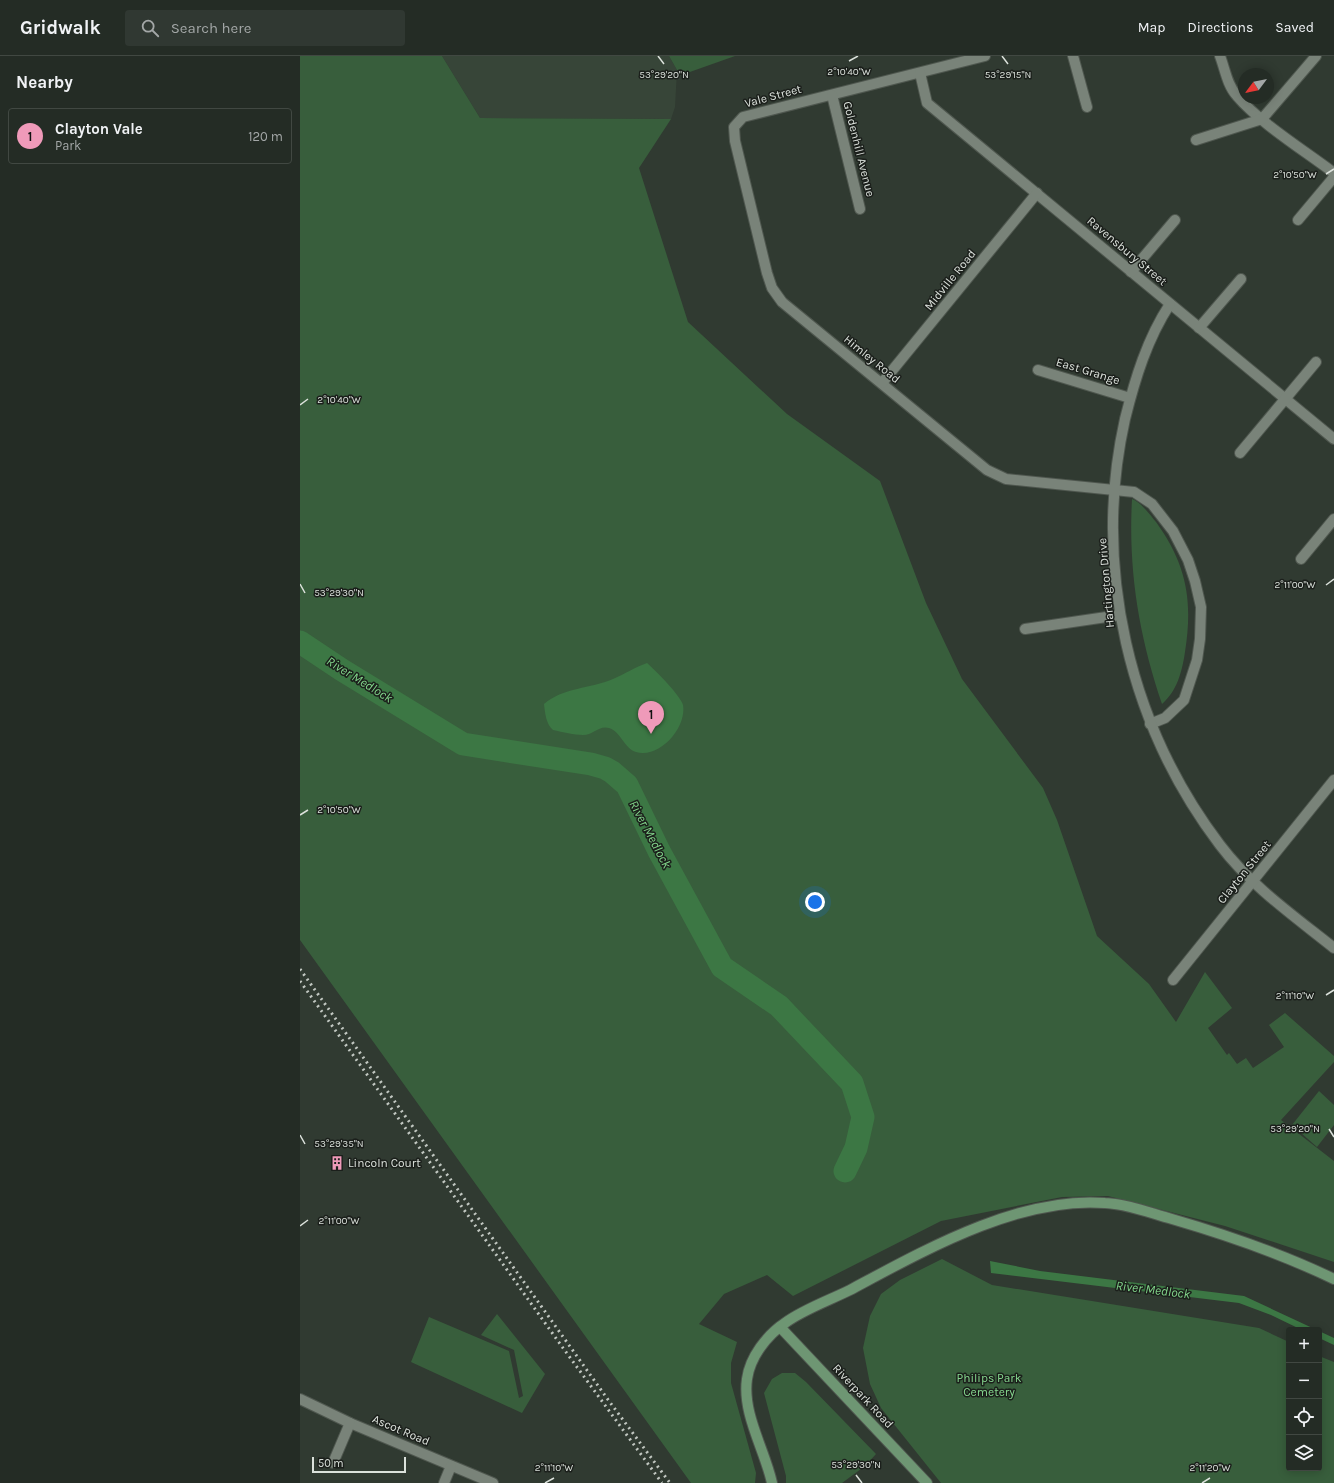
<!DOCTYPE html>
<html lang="en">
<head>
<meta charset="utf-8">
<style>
	body { margin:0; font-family:Karla,sans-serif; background:#303832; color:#f1f3f6 }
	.controls { position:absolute; right:12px; bottom:12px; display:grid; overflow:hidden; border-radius:4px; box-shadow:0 2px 10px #0003 }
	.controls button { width:36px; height:36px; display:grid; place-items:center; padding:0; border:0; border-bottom:1px solid #414842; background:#242c25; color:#f1f3f6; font:20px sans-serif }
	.compass { position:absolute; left:938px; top:12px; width:36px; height:36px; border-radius:50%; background:#242c25; box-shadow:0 2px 10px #0003; rotate:238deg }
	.scale { position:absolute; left:12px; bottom:10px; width:94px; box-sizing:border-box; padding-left:4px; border:2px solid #dbe1db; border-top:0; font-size:11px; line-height:14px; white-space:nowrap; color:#dbe1db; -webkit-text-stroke:3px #1b1f1b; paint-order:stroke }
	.you { position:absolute; left:515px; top:846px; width:14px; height:14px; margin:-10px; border:3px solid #fff; border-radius:50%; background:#1a73e8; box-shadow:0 0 0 6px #1a73e833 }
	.badge { display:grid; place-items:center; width:26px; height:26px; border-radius:50%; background:#ef9ab9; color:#111; font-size:13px; font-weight:700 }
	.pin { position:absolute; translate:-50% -33px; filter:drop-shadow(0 1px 2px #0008) }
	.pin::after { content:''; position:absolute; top:21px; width:14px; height:12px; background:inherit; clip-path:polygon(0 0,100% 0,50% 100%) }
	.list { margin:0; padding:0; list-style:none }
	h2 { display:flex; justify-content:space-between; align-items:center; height:52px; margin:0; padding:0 16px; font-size:17px }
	h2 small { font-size:13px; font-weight:400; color:#a3a7a7 }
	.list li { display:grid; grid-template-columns:26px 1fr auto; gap:12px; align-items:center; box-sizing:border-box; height:56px; margin:0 8px 8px; padding:0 8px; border:1px solid #414842; border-radius:4px }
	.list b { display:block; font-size:15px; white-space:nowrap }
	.list p { margin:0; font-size:13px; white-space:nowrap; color:#a3a7a7 }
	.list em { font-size:13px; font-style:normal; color:#a3a7a7 }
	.icon { flex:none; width:22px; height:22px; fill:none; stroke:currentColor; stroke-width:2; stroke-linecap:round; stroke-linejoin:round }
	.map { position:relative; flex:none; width:1034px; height:1427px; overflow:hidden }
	header { display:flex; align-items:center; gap:24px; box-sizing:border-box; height:56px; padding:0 20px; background:#242c25; border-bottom:1px solid #414842 }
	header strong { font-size:19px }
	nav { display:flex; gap:22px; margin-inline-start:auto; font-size:14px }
	.search { width:280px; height:36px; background:#303832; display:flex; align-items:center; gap:10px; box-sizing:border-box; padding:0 14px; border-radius:4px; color:#a3a7a7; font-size:15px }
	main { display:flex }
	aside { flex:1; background:#242c25 }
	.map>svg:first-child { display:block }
	.built { fill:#374538 }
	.green { fill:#385e3c }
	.water { fill:#3c7744 }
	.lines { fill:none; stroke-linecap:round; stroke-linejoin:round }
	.river { stroke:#3c7744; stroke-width:23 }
	.street-casing { stroke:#4f574f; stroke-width:12 }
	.secondary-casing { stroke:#4f574f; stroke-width:12 }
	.street { stroke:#798379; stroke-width:10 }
	.secondary { stroke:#6e9673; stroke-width:10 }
	.rail { stroke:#c1c7c1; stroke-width:3; stroke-dasharray:2 4; stroke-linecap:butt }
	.ticks { fill:none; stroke:#dbe1db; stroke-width:1.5 }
	.labels { text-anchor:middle; stroke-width:3; stroke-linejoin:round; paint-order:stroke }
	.street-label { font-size:12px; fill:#dbe1db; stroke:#1b1f1b }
	.poi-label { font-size:12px; fill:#dbe1db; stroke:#1b1f1b; text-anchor:start }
	.park-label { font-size:12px; fill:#86d88f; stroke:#1b1f1b }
	.water-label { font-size:13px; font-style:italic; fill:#82d58b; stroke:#1b1f1b }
	.ticks-label { font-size:10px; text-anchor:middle; fill:#dbe1db; stroke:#1b1f1b; stroke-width:3; stroke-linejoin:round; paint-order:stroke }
</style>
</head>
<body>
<header>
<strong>Gridwalk</strong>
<div class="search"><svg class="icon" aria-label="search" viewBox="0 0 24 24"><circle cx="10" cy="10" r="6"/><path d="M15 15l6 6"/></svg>Search here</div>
<nav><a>Map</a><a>Directions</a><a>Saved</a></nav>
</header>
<main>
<aside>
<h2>Nearby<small></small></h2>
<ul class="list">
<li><span class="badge">1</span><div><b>Clayton Vale</b><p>Park</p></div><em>120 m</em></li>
</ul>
</aside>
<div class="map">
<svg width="1034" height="1427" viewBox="0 0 1034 1427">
	<rect width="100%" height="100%" fill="#303a31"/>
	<polygon class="built" points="142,0 369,0 377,14 375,51 371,63 180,62"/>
	<g class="green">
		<polygon points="0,0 142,0 180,62 371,63 339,112 388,266 487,358 580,425 626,547 662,623 743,732 757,764 797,880 849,928 876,966 905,916 932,952 908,972 927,999 929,997 937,1008 946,1002 953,1012 984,991 969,969 985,957 1034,1000 1034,1006 981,1064 1034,1105 1034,1206 925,1170 808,1140 762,1141 641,1165 493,1240 467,1219 424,1238 399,1268 437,1286 431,1307 431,1327 456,1417 455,1427 391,1427 0,884"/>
		<polygon points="369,0 435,0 387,17 377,14"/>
		<path d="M832,443C841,446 850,459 856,466C887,509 893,545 885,596C882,616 877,635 862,648C839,580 828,515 832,443Z"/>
		<polygon points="1019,1035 1034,1049 1034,1069 1017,1091 992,1069"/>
		<polygon points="642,1203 692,1229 959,1272 989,1286 989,1412 1019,1412 1019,1300 1034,1306 1034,1427 641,1427 581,1352 570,1328 563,1292 570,1260 581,1238 600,1224"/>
		<polygon points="197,1258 245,1318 222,1357 111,1306 129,1261 209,1295 219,1342 223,1340 214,1294 181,1279"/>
		<polygon points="482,1317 495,1317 506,1326 576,1398 565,1410 542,1427 486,1427 486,1420 464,1337 472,1323"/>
	</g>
	<g class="water">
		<path d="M347,607C355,614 381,640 383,649C387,671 360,703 336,696C325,693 320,675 309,672C299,669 293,679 283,679C274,679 263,676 253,674C246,668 245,657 244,648C264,631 290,633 313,623C325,618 335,611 347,607Z"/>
		<polygon points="690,1205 740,1215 944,1240 1034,1282 1034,1289 1019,1282 1019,1274 1002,1274 971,1259 939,1247 691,1217"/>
	</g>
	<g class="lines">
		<polyline class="river" points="0,586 42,614 163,688 291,708 305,712 312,716 327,729 359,795 422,911 479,950 552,1027 563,1061 556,1092 545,1115"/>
		<defs>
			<g id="street">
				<polyline points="685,0 443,61 434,71 435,85 467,217 472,232 482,246 687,414 706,423 834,436 852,448 873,475 888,504 895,525 901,551 900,583 897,604 884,644 865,662 850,668"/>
				<polyline points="773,0 787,51"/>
				<path d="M920,0C925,13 927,29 937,40C960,67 1005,95 1034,117"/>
				<polyline points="620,17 627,47 1034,383"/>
				<polyline points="532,39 560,153"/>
				<polyline points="896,84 962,63 1016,0"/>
				<polyline points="998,164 1034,121"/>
				<polyline points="831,216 875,164"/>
				<path d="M870,248C847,283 835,323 825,363C792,511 829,669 920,789C951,830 994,860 1034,892"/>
				<polyline points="899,272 941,223"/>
				<polyline points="738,314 830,342"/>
				<polyline points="582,327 737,137"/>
				<polyline points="940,397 1016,306"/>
				<polyline points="1001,503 1034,463"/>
				<polyline points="725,573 820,559"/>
				<polyline points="873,924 1034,724"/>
				<polyline points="0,1343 50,1367 193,1427"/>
				<polyline points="33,1407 50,1367"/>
				<polyline points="144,1427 151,1410"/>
			</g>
			<g id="secondary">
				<polyline points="480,1271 627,1427"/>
				<path d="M472,1427C465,1394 442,1358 447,1323C450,1301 467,1279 485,1267C502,1254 530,1244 550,1234C623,1195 719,1140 805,1147C828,1148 850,1157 872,1163C927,1179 982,1198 1034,1223"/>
			</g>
		</defs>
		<use href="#street" class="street-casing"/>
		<use href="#secondary" class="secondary-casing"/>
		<use href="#street" class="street"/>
		<use href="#secondary" class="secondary"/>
		<g class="rail">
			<polyline points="0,913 309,1345 370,1427"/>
			<polyline points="0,925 263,1292 362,1427"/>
		</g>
	</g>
	<path class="ticks" d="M358,0L364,8M702,0L708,8M549,5L558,0M1026,118L1034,113M0,349L8,343M0,528L5,537M1026,529L1034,523M0,759L8,754M1026,939L1034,934M1029,1073L1034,1081M0,1079L5,1088M0,1170L8,1164M556,1419L562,1427M245,1427L254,1422M902,1427L910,1422"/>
	<defs>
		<symbol id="building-bare" viewBox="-9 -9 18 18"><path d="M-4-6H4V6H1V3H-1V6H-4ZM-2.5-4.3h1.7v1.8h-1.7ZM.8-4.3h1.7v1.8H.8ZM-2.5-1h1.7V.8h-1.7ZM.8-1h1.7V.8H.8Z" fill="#ef9ab9" stroke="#1b1f1b" stroke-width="2.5" paint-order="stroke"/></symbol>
	</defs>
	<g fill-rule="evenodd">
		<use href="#building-bare" x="27" y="1097" width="20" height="20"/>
	</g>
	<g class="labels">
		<g class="street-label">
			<text transform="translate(473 40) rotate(-15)" y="4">Vale Street</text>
			<text transform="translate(559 93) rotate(76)" y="4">Goldenhill Avenue</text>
			<text transform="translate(827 195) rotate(40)" y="4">Ravensbury Street</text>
			<text transform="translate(650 224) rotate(-51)" y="4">Midville Road</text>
			<text transform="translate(572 303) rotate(39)" y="4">Himley Road</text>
			<text transform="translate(788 315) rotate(17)" y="4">East Grange</text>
			<text transform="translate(806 527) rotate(-95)" y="4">Hartington Drive</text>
			<text transform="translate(944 816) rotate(-51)" y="4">Clayton Street</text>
			<text transform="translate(563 1340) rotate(47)" y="4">Riverpark Road</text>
			<text transform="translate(101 1374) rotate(23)" y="4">Ascot Road</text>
		</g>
		<g class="poi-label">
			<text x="48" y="1111">Lincoln Court</text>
		</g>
		<g class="park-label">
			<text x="689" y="1326">Philips Park<tspan x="689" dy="14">Cemetery</tspan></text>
		</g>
		<g class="water-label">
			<text transform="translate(60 623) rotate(32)" y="5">River Medlock</text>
			<text transform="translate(351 778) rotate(62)" y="5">River Medlock</text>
			<text transform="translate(853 1233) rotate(7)" y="5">River Medlock</text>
		</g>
	</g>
	<g class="ticks-label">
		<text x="549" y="19">2°10'40"W</text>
		<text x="364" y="22">53°29'20"N</text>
		<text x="708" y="22">53°29'15"N</text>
		<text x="995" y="122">2°10'50"W</text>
		<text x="39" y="347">2°10'40"W</text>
		<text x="995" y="532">2°11'00"W</text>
		<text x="39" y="540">53°29'30"N</text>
		<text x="39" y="757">2°10'50"W</text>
		<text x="995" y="943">2°11'10"W</text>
		<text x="995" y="1076">53°29'20"N</text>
		<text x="39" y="1091">53°29'35"N</text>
		<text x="39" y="1168">2°11'00"W</text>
		<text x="556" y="1412">53°29'30"N</text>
		<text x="254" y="1415">2°11'10"W</text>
		<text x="910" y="1415">2°11'20"W</text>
	</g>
</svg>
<div class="controls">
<button>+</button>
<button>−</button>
<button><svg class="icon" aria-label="locate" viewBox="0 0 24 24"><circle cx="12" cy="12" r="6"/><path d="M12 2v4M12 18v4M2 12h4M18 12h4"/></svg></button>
<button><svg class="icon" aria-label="layers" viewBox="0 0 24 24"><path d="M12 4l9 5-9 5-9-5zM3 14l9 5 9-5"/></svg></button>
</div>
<svg class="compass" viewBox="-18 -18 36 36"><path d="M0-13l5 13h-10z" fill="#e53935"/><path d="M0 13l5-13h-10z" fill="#a3a7a7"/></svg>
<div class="scale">50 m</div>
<div class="you"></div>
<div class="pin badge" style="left:351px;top:678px">1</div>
</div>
</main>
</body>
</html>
